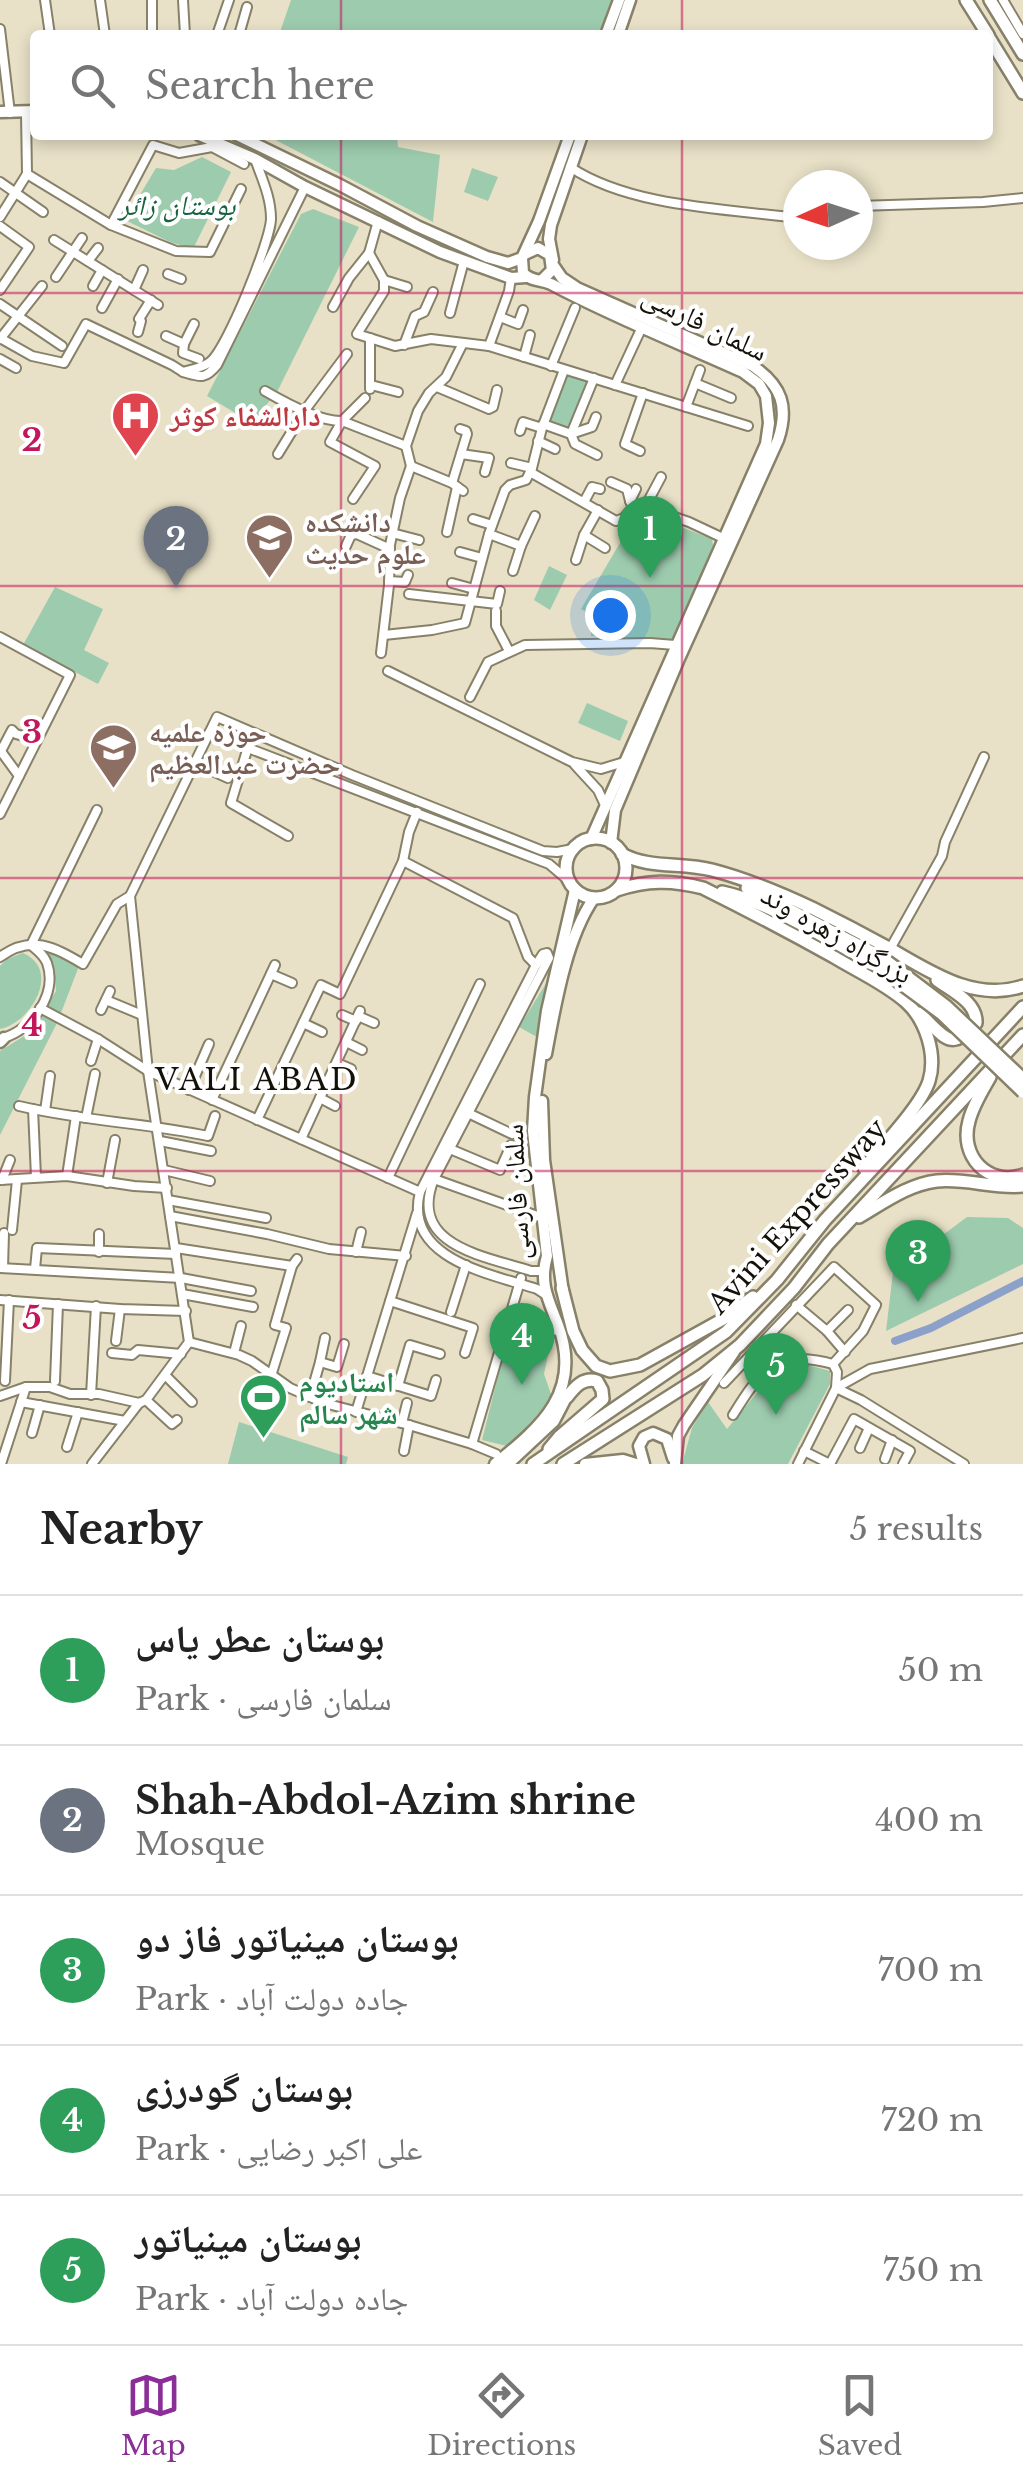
<!DOCTYPE html>
<html lang="en">
<head>
<meta charset="utf-8">
<style>
	body { margin:0; font-family:"Libre Baskerville","Noto Naskh Arabic",serif; background:#f6f6f6; color:#222 }
	.compass { position:absolute; left:783px; top:170px; width:90px; height:90px; border-radius:50%; background:#fff; box-shadow:0 5px 15px #0003; rotate:267deg }
	.you { position:absolute; left:610px; top:615px; width:35px; height:35px; margin:-25px; border:8px solid #fff; border-radius:50%; background:#1a73e8; box-shadow:0 0 0 15px #1a73e833 }
	.badge { display:grid; place-items:center; width:65px; height:65px; border-radius:50%; background:#8b2e98; color:#fff; font-size:32px; font-weight:700 }
	.pin { position:absolute; translate:-50% -82px; filter:drop-shadow(0 2px 5px #0008) }
	.pin::after { content:''; position:absolute; top:52px; width:35px; height:30px; background:inherit; clip-path:polygon(0 0,100% 0,50% 100%) }
	.list { margin:0; padding:0; list-style:none }
	h2 { display:flex; justify-content:space-between; align-items:center; height:130px; margin:0; padding:0 40px; font-size:42px }
	h2 small { font-size:32px; font-weight:400; color:#767676 }
	.list li { display:grid; grid-template-columns:65px 1fr auto; gap:30px; align-items:center; box-sizing:border-box; height:150px; padding:0 40px; border-top:2px solid #e0e0e0 }
	.list b { display:block; font-size:38px; white-space:nowrap }
	.list p { margin:0; font-size:32px; white-space:nowrap; color:#767676 }
	.list em { font-size:32px; font-style:normal; color:#767676 }
	.icon { flex:none; width:55px; height:55px; fill:none; stroke:currentColor; stroke-width:2; stroke-linecap:round; stroke-linejoin:round }
	.map { position:relative; flex:none; width:1023px; height:1464px; overflow:hidden }
	.search { position:absolute; background:#fff; box-shadow:0 5px 15px #0003; left:30px; right:30px; top:30px; height:110px; display:flex; align-items:center; gap:25px; box-sizing:border-box; padding:0 35px; border-radius:10px; color:#767676; font-size:38px }
	.sheet { height:880px; background:#fff }
	nav { display:flex; justify-content:space-around; align-items:center; box-sizing:border-box; height:140px; border-top:2px solid #e0e0e0; background:#fff; font-size:28px; color:#767676 }
	nav a { display:grid; justify-items:center; gap:5px }
	nav .on { color:#8b2e98 }
	.map>svg:first-child { display:block }
	.green { fill:#9dcbae }
	.lines { fill:none; stroke-linecap:round; stroke-linejoin:round }
	.canal { stroke:#8ba1ca; stroke-width:8 }
	.minor-casing { stroke:#878169; stroke-width:12 }
	.major-casing { stroke:#878169; stroke-width:15 }
	.highway-casing { stroke:#878169; stroke-width:16 }
	.minor { stroke:#fff; stroke-width:8 }
	.major { stroke:#fff; stroke-width:10 }
	.highway { stroke:#fff; stroke-width:11 }
	.highway-bridge-casing { stroke:#878169; stroke-width:16; stroke-linecap:butt }
	.highway-bridge { stroke:#fff; stroke-width:11 }
	.grid { fill:none; stroke:#c2185b; stroke-width:2.5; stroke-opacity:0.55 }
	.labels { text-anchor:middle; stroke-width:8; stroke-linejoin:round; paint-order:stroke }
	.park-label { font-size:28px; font-style:italic; fill:#17633d; stroke:#fff }
	.street-label { font-size:28px; fill:#141109; stroke:#fff }
	.health-label { font-size:28px; font-weight:bold; fill:#be3a42; stroke:#fff; text-anchor:start }
	.education-label { font-size:28px; font-weight:bold; fill:#785e54; stroke:#fff; text-anchor:start }
	.leisure-label { font-size:28px; font-weight:bold; fill:#27864d; stroke:#fff; text-anchor:start }
	.neighbourhood-label { font-size:30px; letter-spacing:2.5px; fill:#141109; stroke:#fff }
	.grid-label { font-size:32px; text-anchor:middle; font-weight:bold; fill:#c2185b; stroke:#fff; stroke-width:8; stroke-linejoin:round; paint-order:stroke }
</style>
</head>
<body>
<div class="map">
<svg width="1023" height="1464" viewBox="0 0 1023 1464">
	<rect width="100%" height="100%" fill="#e8e1c7"/>
	<g class="green">
		<polygon points="291,0 611,0 599,35 279,35"/>
		<polygon points="266,135 397,135 398,147 440,155 433,222"/>
		<polygon points="202,157 231,172 193,249 170,242 125,220 156,168 174,170"/>
		<polygon points="472,168 498,177 488,201 464,192"/>
		<polygon points="313,209 359,227 278,390 252,423 207,396 301,214"/>
		<polygon points="566,373 588,380 568,430 546,423"/>
		<path d="M645,513L712,539L713,545C702,574 690,619 669,642L591,636L592,615L581,609L637,514Z"/>
		<polygon points="549,566 567,575 550,610 534,600"/>
		<polygon points="55,587 103,609 84,650 109,663 98,684 23,645"/>
		<polygon points="587,703 628,721 620,741 578,723"/>
		<polygon points="42,949 79,966 61,1013 46,1007 56,991 54,967"/>
		<path d="M23,953C62,970 31,1023 0,1029V966L7,959Z"/>
		<polygon points="550,977 537,1037 519,1027"/>
		<polygon points="43,1012 58,1021 0,1135 0,1051 29,1033"/>
		<polygon points="967,1217 1008,1218 1023,1228 1023,1264 886,1331 893,1272"/>
		<polygon points="507,1340 551,1341 544,1374 552,1397 511,1447 482,1440"/>
		<polygon points="808,1365 830,1371 830,1384 788,1464 682,1464 692,1428 708,1402 727,1429 755,1395 781,1371"/>
		<polygon points="239,1422 348,1457 346,1464 228,1464"/>
	</g>
	<g class="lines">
		<polyline class="canal" points="895,1341 931,1328 1023,1281"/>
		<defs>
			<g id="minor">
				<polyline points="45,0 50,35"/>
				<polyline points="100,0 105,35"/>
				<polyline points="152,0 152,35"/>
				<polyline points="183,0 185,35"/>
				<polyline points="1003,0 1023,34"/>
				<polyline points="0,29 10,113"/>
				<polyline points="217,35 229,0"/>
				<polyline points="239,35 247,7"/>
				<path d="M255,159C262,179 271,197 271,219C270,242 228,346 211,361C204,368 192,369 183,372C200,377 205,380 217,365L305,187"/>
				<path d="M570,167C630,207 727,209 798,218"/>
				<polyline points="27,174 111,225 176,251 210,252 241,189"/>
				<polyline points="0,182 43,212"/>
				<polyline points="858,206 983,202 1023,198"/>
				<polyline points="0,217 27,174 26,113"/>
				<polyline points="378,221 369,253 384,280 384,291 357,334 395,346 431,339 489,346 748,426"/>
				<polyline points="111,225 153,145 179,153 212,147 244,164"/>
				<polyline points="0,226 29,247 0,290"/>
				<polyline points="54,240 158,305"/>
				<polyline points="88,261 98,248"/>
				<polyline points="168,274 181,279"/>
				<polyline points="56,277 82,238"/>
				<polyline points="384,280 407,287"/>
				<polyline points="93,286 102,270"/>
				<polyline points="134,290 143,270"/>
				<polyline points="0,304 62,346"/>
				<polyline points="333,307 349,278 369,253"/>
				<polyline points="102,308 118,279"/>
				<polyline points="450,313 464,261"/>
				<polyline points="500,317 518,324 523,310"/>
				<polyline points="138,332 141,321 139,319 151,300"/>
				<polyline points="166,336 184,344 183,353 199,359"/>
				<polyline points="0,338 32,356 64,363 86,324 172,365 183,372"/>
				<polyline points="0,339 42,286"/>
				<polyline points="184,344 194,324"/>
				<polyline points="404,345 415,316 424,312 433,292"/>
				<polyline points="489,346 509,291 511,278"/>
				<polyline points="524,357 530,335"/>
				<polyline points="0,359 16,368"/>
				<polyline points="551,366 575,308"/>
				<polyline points="695,383 731,398"/>
				<polyline points="371,385 398,392"/>
				<polyline points="615,385 642,327"/>
				<polyline points="437,387 489,409 493,407 497,390"/>
				<polyline points="370,389 370,338"/>
				<path d="M265,391C284,402 320,422 342,421L406,446"/>
				<polyline points="686,407 700,370"/>
				<polyline points="543,424 571,434 575,444 597,455"/>
				<polyline points="520,431 523,422 542,428"/>
				<polyline points="571,434 594,378"/>
				<polyline points="571,434 592,427 596,417"/>
				<polyline points="538,441 555,449"/>
				<polyline points="640,451 625,444 643,393"/>
				<polyline points="278,454 305,410 347,354"/>
				<polyline points="461,454 489,458 485,472"/>
				<polyline points="511,463 532,468"/>
				<polyline points="411,466 406,446 418,411 429,393 446,377 462,345"/>
				<polyline points="411,466 452,483 463,491"/>
				<polyline points="530,472 616,521 624,518 633,507"/>
				<polyline points="661,477 645,507 689,522 725,539"/>
				<polyline points="611,482 627,489 630,501"/>
				<polyline points="452,483 467,434 466,431 460,429"/>
				<polyline points="353,499 375,466 330,442 342,421 365,398"/>
				<polyline points="584,502 592,487 600,489"/>
				<polyline points="635,507 633,507 630,501 636,489"/>
				<polyline points="473,519 492,525"/>
				<polyline points="447,532 457,487"/>
				<polyline points="392,533 419,540"/>
				<polyline points="489,534 521,546"/>
				<polyline points="584,535 605,548"/>
				<polyline points="346,546 351,535 357,534 390,549"/>
				<polyline points="460,552 482,558"/>
				<polyline points="576,560 584,535 598,510"/>
				<polyline points="513,571 521,546 535,516"/>
				<polyline points="389,581 405,582 408,575"/>
				<polyline points="452,583 474,589"/>
				<polyline points="409,594 497,604 500,591"/>
				<polyline points="496,611 496,626 509,651"/>
				<polyline points="384,635 432,630 465,623 489,534 505,490 510,485 526,480 532,468 542,428 564,370"/>
				<polyline points="0,637 70,675 0,814"/>
				<polyline points="381,653 389,585 390,545 400,498 411,466"/>
				<polyline points="388,671 572,762 601,769 624,762"/>
				<polyline points="470,697 488,662 525,645 650,643 675,645"/>
				<polyline points="209,733 549,864 569,881"/>
				<polyline points="248,747 231,803 288,836"/>
				<polyline points="0,750 19,776"/>
				<polyline points="1,751 12,730 16,734 37,740"/>
				<polyline points="193,762 228,778"/>
				<polyline points="575,765 598,790 605,805"/>
				<polyline points="403,861 513,918 528,957 536,965"/>
				<polyline points="31,945 97,810"/>
				<polyline points="890,949 942,856 945,842 984,757"/>
				<path d="M0,957C31,934 54,947 83,964L117,904L130,896"/>
				<polyline points="271,974 292,983"/>
				<polyline points="106,1000 142,1015"/>
				<polyline points="40,1008 98,1039 148,1071 420,1192"/>
				<polyline points="101,1010 110,991"/>
				<polyline points="342,1015 356,1021"/>
				<polyline points="358,1016 374,1023"/>
				<polyline points="303,1023 322,1032"/>
				<path d="M3,1038C32,1030 58,994 47,963C44,955 38,951 31,945"/>
				<polyline points="346,1042 362,1050"/>
				<polyline points="91,1061 98,1039"/>
				<polyline points="337,1063 351,1069"/>
				<polyline points="189,1090 209,1044"/>
				<polyline points="320,1098 335,1106"/>
				<polyline points="212,1100 275,965"/>
				<path d="M19,1106C82,1121 146,1123 208,1136L215,1116"/>
				<polyline points="33,1109 36,1177"/>
				<polyline points="45,1111 50,1076"/>
				<polyline points="468,1113 512,1134"/>
				<polyline points="86,1118 95,1074"/>
				<polyline points="257,1120 321,985 340,994 403,861 409,832 417,812"/>
				<polyline points="301,1139 360,1011"/>
				<polyline points="160,1141 211,1151"/>
				<polyline points="450,1149 500,1170 511,1145"/>
				<polyline points="164,1170 210,1181"/>
				<polyline points="67,1176 76,1116"/>
				<polyline points="388,1178 480,984"/>
				<polyline points="434,1179 543,1218"/>
				<polyline points="0,1180 67,1176 134,1186 167,1188"/>
				<polyline points="2,1180 10,1160"/>
				<polyline points="107,1183 115,1140"/>
				<polyline points="168,1200 266,1218"/>
				<polyline points="170,1216 267,1234 329,1249 406,1256"/>
				<polyline points="12,1230 17,1180"/>
				<polyline points="176,1248 292,1266"/>
				<polyline points="99,1252 99,1234"/>
				<polyline points="356,1252 361,1232"/>
				<polyline points="0,1268 181,1278 251,1291"/>
				<polyline points="3,1268 4,1233"/>
				<polyline points="35,1269 37,1248 176,1254"/>
				<path d="M542,1271H531C485,1256 407,1246 434,1179L549,958L547,953L543,954L536,965L420,1192C403,1259 491,1274 537,1289L546,1295"/>
				<polyline points="182,1294 253,1307"/>
				<polyline points="0,1300 120,1309 186,1311"/>
				<polyline points="390,1301 473,1328 465,1353"/>
				<polyline points="796,1305 827,1331 845,1352"/>
				<polyline points="451,1312 466,1265"/>
				<polyline points="506,1326 560,1331"/>
				<polyline points="827,1331 848,1310"/>
				<polyline points="116,1341 120,1309"/>
				<polyline points="189,1342 239,1355 252,1361 290,1388 324,1403 409,1425 472,1444 496,1454"/>
				<polyline points="112,1353 132,1355 138,1350 181,1354"/>
				<polyline points="234,1353 241,1326"/>
				<polyline points="320,1362 325,1338"/>
				<polyline points="165,1375 192,1402"/>
				<polyline points="271,1376 286,1328 275,1325 292,1266 297,1259"/>
				<polyline points="367,1376 431,1396 436,1380"/>
				<polyline points="5,1381 9,1300"/>
				<polyline points="55,1381 58,1304"/>
				<polyline points="724,1383 834,1267 876,1305 863,1331 833,1364"/>
				<polyline points="398,1386 410,1345 440,1354"/>
				<polyline points="91,1395 96,1306"/>
				<polyline points="0,1396 26,1387 50,1387 70,1394 99,1394 139,1403"/>
				<polyline points="310,1397 320,1362 337,1367 344,1344"/>
				<polyline points="146,1400 172,1424 177,1420"/>
				<polyline points="21,1402 125,1421"/>
				<polyline points="356,1412 417,1213"/>
				<path d="M733,1415C760,1371 777,1348 833,1364L837,1372L836,1388L861,1400L964,1464"/>
				<polyline points="402,1423 407,1403"/>
				<polyline points="32,1433 40,1405"/>
				<polyline points="472,1444 521,1278"/>
				<polyline points="67,1447 78,1412"/>
				<polyline points="860,1448 869,1428"/>
				<polyline points="404,1451 409,1425"/>
				<polyline points="804,1451 830,1464"/>
				<polyline points="885,1459 892,1440"/>
				<polyline points="1,1464 26,1387"/>
				<polyline points="92,1464 139,1403 146,1400 189,1342 148,1071 130,896 217,717 352,775 543,851 557,852 573,849"/>
				<polyline points="798,1464 836,1388 870,1369 1023,1338"/>
				<polyline points="830,1464 854,1419 910,1451 903,1464"/>
			</g>
			<g id="major">
				<polyline points="606,35 619,0"/>
				<polyline points="618,35 630,0"/>
				<polyline points="0,112 35,111"/>
				<polyline points="199,135 255,159 305,187 440,252 511,278 526,277"/>
				<polyline points="237,135 340,185 417,226 487,257 508,263 522,258"/>
				<path d="M570,135L539,221L522,258L523,273C532,282 540,279 551,284C613,317 679,343 743,372L759,384L766,396L769,423L766,444L591,839"/>
				<polyline points="525,254 538,248 550,255 552,270 542,280"/>
				<polyline points="553,260 549,239 551,225 582,135"/>
				<path d="M553,265L562,278L577,288L753,366C782,386 789,407 778,440L678,661L615,810L611,843"/>
				<polyline points="0,1042 4,1038"/>
				<path d="M546,1054C555,1006 566,938 594,898"/>
				<polyline points="542,1101 544,1160 563,1292"/>
				<path d="M495,1464C542,1426 583,1391 558,1325C548,1299 539,1283 547,1256L533,1131L535,1097L547,1011L575,890"/>
				<polyline points="508,1464 554,1421 568,1394"/>
				<polyline points="585,1464 623,1460 636,1464"/>
				<polyline points="644,1464 639,1446 644,1437 653,1433 667,1439 673,1458"/>
				<polyline points="675,1464 678,1436 684,1425 734,1352"/>
			</g>
			<g id="highway">
				<polyline points="966,0 988,35"/>
				<polyline points="990,0 1023,54"/>
				<polyline points="988,36 1023,93"/>
				<circle cx="596" cy="868" r="30"/>
				<path d="M622,854C649,869 682,862 712,870C747,879 780,893 812,908C838,921 863,934 887,947C928,970 974,1003 1023,986"/>
				<polyline points="747,888 881,957"/>
				<path d="M617,890C647,880 672,880 703,888C747,910 791,933 834,957C857,971 886,984 906,1002C926,1020 937,1055 929,1081C921,1106 882,1146 864,1168"/>
				<path d="M722,892C770,902 831,942 876,965"/>
				<path d="M919,1013C943,1034 950,1055 976,1023C977,1002 953,992 937,980"/>
				<path d="M990,1077C982,1091 973,1105 969,1121C959,1156 988,1187 1023,1175"/>
				<path d="M859,1217C883,1203 909,1184 937,1181C966,1178 994,1189 1023,1186"/>
				<polyline points="562,1288 573,1331 582,1350 596,1366 610,1371 640,1365 725,1318 753,1297"/>
				<path d="M549,1449L559,1437L603,1399L602,1390L597,1381C583,1377 575,1387 567,1397"/>
				<polyline points="533,1464 726,1332 777,1280 825,1220 1023,1007"/>
				<polyline points="563,1464 703,1375 740,1345 794,1288 828,1244 1023,1035"/>
			</g>
		</defs>
		<use href="#minor" class="minor-casing"/>
		<use href="#major" class="major-casing"/>
		<use href="#highway" class="highway-casing"/>
		<use href="#minor" class="minor"/>
		<use href="#major" class="major"/>
		<use href="#highway" class="highway"/>
		<defs>
			<g id="highway-bridge">
				<polyline points="881,957 947,1007 1023,1079"/>
				<polyline points="876,965 942,1014 1023,1092"/>
			</g>
		</defs>
		<use href="#highway-bridge" class="highway-bridge-casing"/>
		<use href="#highway-bridge" class="highway-bridge"/>
	</g>
	<path class="grid" d="M341,0V35M682,0V35M341,135V1464M682,135V1464M0,293H1023M0,586H1023M0,878H1023M0,1171H1023"/>
	<defs>
		<symbol id="hospital-pin" viewBox="-11 -11 22 30"><path d="M0 17L-7.5 6A9.5 9.5 0 1 1 7.5 6Z" fill="#e0444e" stroke="#fff"/><path d="M-5-5h3v3.5h4V-5h3V5h-3V1.5h-4V5h-3Z" fill="#fff"/></symbol>
		<symbol id="university-pin" viewBox="-11 -11 22 30"><path d="M0 17L-7.5 6A9.5 9.5 0 1 1 7.5 6Z" fill="#8d6e63" stroke="#fff"/><path d="M0-5L7-2L0 1L-7-2ZM-4 1L0 2.5L4 1V4Q0 6-4 4Z" fill="#fff"/></symbol>
		<symbol id="stadium-pin" viewBox="-11 -11 22 30"><path d="M0 17L-7.5 6A9.5 9.5 0 1 1 7.5 6Z" fill="#2e9e5b" stroke="#fff"/><path d="M0-5a6.5 5 0 1 0 0 10a6.5 5 0 1 0 0-10ZM-3.5-1.8h7v3.6h-7Z" fill="#fff"/></symbol>
	</defs>
	<g fill-rule="evenodd">
		<use href="#hospital-pin" x="108" y="388" width="55" height="75"/>
		<use href="#university-pin" x="242" y="510" width="55" height="75"/>
		<use href="#university-pin" x="86" y="720" width="55" height="75"/>
		<use href="#stadium-pin" x="236" y="1370" width="55" height="75"/>
	</g>
	<g class="labels">
		<g class="park-label">
			<text x="177" y="215">بوستان زائر</text>
		</g>
		<g class="street-label">
			<text transform="translate(705 323) rotate(26)" y="10">سلمان فارسی</text>
			<text transform="translate(837 934) rotate(30)" y="10">بزرگراه زهره وند</text>
			<text transform="translate(516 1192) rotate(-93)" y="10">سلمان فارسی</text>
			<text transform="translate(797 1216) rotate(-48)" y="10">Avini Expressway</text>
		</g>
		<g class="health-label">
			<text x="170" y="426">دارالشفاء کوثر</text>
		</g>
		<g class="education-label">
			<text x="305" y="532">دانشکده<tspan x="305" dy="32">علوم حدیث</tspan></text>
			<text x="149" y="742">حوزه علمیه<tspan x="149" dy="32">حضرت عبدالعظیم</tspan></text>
		</g>
		<g class="leisure-label">
			<text x="299" y="1392">استادیوم<tspan x="299" dy="32">شهر سالم</tspan></text>
		</g>
		<g class="neighbourhood-label">
			<text x="257" y="1090">VALI ABAD</text>
		</g>
	</g>
	<g class="grid-label">
		<text x="32" y="451">2</text>
		<text x="32" y="743">3</text>
		<text x="32" y="1036">4</text>
		<text x="32" y="1329">5</text>
	</g>
</svg>
<svg class="compass" viewBox="-18 -18 36 36"><path d="M0-13l5 13h-10z" fill="#e53935"/><path d="M0 13l5-13h-10z" fill="#767676"/></svg>
<div class="you"></div>
<div class="pin badge" style="left:650px;top:578px;background:#2e9e5b">1</div>
<div class="pin badge" style="left:176px;top:588px;background:#6b7280">2</div>
<div class="pin badge" style="left:918px;top:1302px;background:#2e9e5b">3</div>
<div class="pin badge" style="left:522px;top:1385px;background:#2e9e5b">4</div>
<div class="pin badge" style="left:776px;top:1415px;background:#2e9e5b">5</div>
<div class="search"><svg class="icon" aria-label="search" viewBox="0 0 24 24"><circle cx="10" cy="10" r="6"/><path d="M15 15l6 6"/></svg>Search here</div>
</div>
<section class="sheet">
<h2>Nearby<small>5 results</small></h2>
<ul class="list">
<li><span class="badge" style="background:#2e9e5b">1</span><div><b>بوستان عطر یاس</b><p>Park · سلمان فارسی</p></div><em>50 m</em></li>
<li><span class="badge" style="background:#6b7280">2</span><div><b>Shah-Abdol-Azim shrine</b><p>Mosque</p></div><em>400 m</em></li>
<li><span class="badge" style="background:#2e9e5b">3</span><div><b>بوستان مینیاتور فاز دو</b><p>Park · جاده دولت آباد</p></div><em>700 m</em></li>
<li><span class="badge" style="background:#2e9e5b">4</span><div><b>بوستان گودرزی</b><p>Park · علی اکبر رضایی</p></div><em>720 m</em></li>
<li><span class="badge" style="background:#2e9e5b">5</span><div><b>بوستان مینیاتور</b><p>Park · جاده دولت آباد</p></div><em>750 m</em></li>
</ul>
</section>
<nav>
<a class="on"><svg class="icon" aria-label="map" viewBox="0 0 24 24"><path d="M3 6l6-2 6 2 6-2v14l-6 2-6-2-6 2zM9 4v14M15 6v14"/></svg>Map</a>
<a><svg class="icon" aria-label="directions" viewBox="0 0 24 24"><path d="M12 3l9 9-9 9-9-9zM9 14v-3h6M13 9l2 2-2 2"/></svg>Directions</a>
<a><svg class="icon" aria-label="saved" viewBox="0 0 24 24"><path d="M7 4h10v16l-5-4-5 4z"/></svg>Saved</a>
</nav>
</body>
</html>
